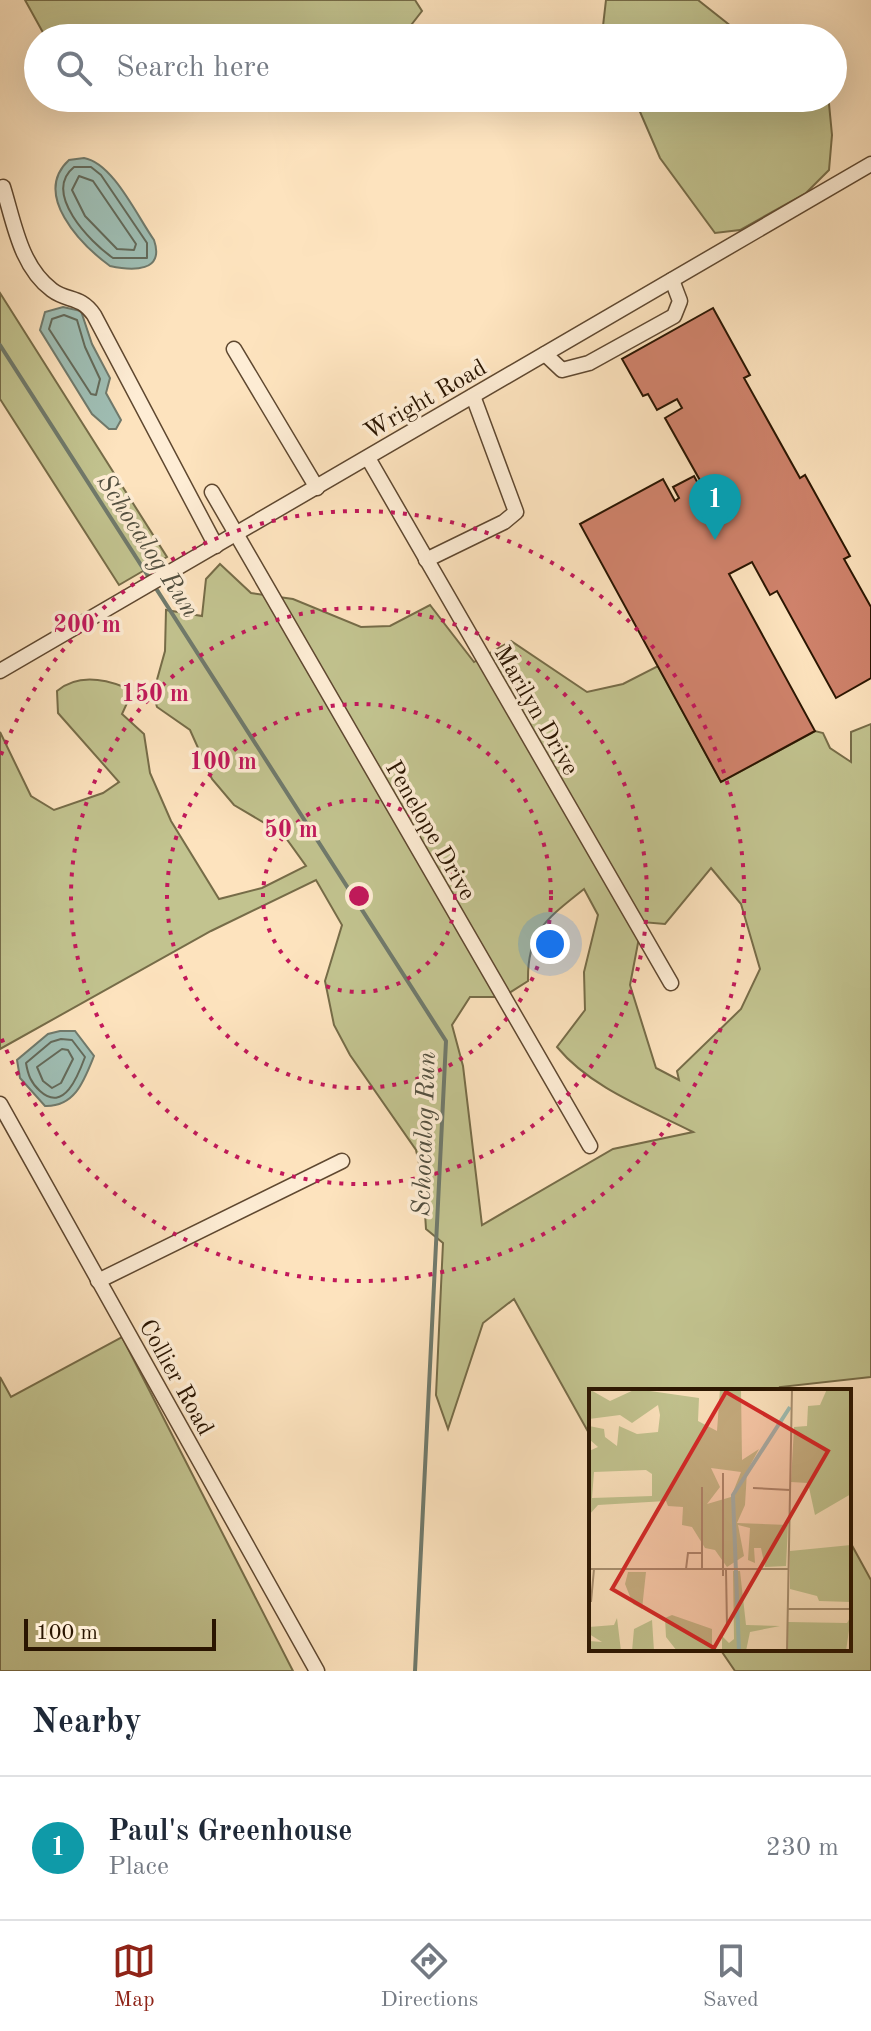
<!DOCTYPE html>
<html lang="en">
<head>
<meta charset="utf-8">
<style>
	body { margin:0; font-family:"Old Standard TT",serif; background:#f6f6f7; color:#1f2937 }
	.scale { position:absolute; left:24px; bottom:20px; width:192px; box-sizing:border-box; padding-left:8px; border:4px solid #2a1501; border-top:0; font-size:22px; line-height:28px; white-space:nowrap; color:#2a1501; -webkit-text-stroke:6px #feedd5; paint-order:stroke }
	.you { position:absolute; left:550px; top:944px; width:28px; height:28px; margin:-20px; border:6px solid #fff; border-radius:50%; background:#1a73e8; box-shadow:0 0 0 12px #1a73e833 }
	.badge { display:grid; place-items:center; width:52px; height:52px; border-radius:50%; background:#8f2418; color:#fff; font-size:26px; font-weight:700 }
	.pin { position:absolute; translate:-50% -66px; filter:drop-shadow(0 2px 4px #0008) }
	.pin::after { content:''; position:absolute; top:42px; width:28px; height:24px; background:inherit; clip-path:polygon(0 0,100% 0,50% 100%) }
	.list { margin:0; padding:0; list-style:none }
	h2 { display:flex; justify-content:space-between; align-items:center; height:104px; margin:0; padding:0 32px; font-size:34px }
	h2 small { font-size:26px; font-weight:400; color:#747a83 }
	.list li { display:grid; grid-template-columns:52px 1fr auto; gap:24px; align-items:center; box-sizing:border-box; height:144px; padding:0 32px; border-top:2px solid #e0e1e3 }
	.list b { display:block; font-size:30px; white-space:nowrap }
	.list p { margin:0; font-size:26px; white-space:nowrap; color:#747a83 }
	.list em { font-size:26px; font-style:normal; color:#747a83 }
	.icon { flex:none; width:44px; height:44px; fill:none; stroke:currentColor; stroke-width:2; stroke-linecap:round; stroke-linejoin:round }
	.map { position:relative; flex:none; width:871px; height:1671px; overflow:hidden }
	.search { position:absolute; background:#fff; box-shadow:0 8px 32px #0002; left:24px; right:24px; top:24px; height:88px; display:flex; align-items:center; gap:20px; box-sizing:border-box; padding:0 28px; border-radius:44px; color:#747a83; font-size:30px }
	.sheet { height:248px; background:#fff }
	nav { display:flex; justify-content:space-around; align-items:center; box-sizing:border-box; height:112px; border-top:2px solid #e0e1e3; background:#fff; font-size:22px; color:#747a83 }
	nav a { display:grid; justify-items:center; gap:4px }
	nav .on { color:#8f2418 }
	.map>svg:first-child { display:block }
	.green { fill:#c2c38f; stroke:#766c48; stroke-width:2; fill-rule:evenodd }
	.water { fill:#9fbeb4; stroke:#707a6c; stroke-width:2 }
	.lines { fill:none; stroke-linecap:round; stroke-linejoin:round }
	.shore { stroke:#646a5a; stroke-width:2 }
	.stream { stroke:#707a6c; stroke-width:4 }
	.building { fill:#cf826b; stroke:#2a1501; stroke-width:2 }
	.minor-casing { stroke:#5f4830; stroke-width:17 }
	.minor { stroke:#feedd5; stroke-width:14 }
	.ring { fill:none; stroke:#c2185b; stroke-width:4; stroke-dasharray:4 8 }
	.labels { text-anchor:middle; stroke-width:7; stroke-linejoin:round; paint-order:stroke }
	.street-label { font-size:24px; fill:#2a1501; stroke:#feedd5 }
	.water-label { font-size:26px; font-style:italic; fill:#535040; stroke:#feedd5 }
	.inset-river { fill:none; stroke:#9fbeb4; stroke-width:4 }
	.inset-road { fill:none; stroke:#a99172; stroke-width:2 }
	.view { fill:#d62828; fill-opacity:0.15; stroke:#d62828; stroke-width:4 }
	.inset-edge { fill:none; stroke:#2a1501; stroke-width:4 }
	.centre { fill:#c2185b; stroke:#feedd5; stroke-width:4 }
	.ring-label { font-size:24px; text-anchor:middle; font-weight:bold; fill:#c2185b; stroke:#feedd5; stroke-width:7; stroke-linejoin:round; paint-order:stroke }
</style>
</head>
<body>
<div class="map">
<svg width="871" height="1671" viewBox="0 0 871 1671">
	<rect width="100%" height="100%" fill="#fde3be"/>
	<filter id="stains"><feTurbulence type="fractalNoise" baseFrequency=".0025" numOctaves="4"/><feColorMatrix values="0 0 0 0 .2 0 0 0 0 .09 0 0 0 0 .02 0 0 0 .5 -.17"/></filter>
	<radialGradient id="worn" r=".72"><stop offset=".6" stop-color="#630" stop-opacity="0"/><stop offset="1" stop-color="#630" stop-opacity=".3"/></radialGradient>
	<g class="green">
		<polygon points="25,0 415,0 422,11 401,38 46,38"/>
		<polygon points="606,0 698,0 746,38 606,38 603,26"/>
		<polygon points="634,98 824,98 829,104 832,135 829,170 806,193 740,230 715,233 660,158"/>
		<polygon points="0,293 167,557 119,585 0,399"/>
		<path d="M220,564L251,593L293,599L361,627L390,626L430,605L474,662L511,641L587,692L623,684L658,666L721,782L815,731L823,733L830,748L851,762V732L871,724V1377L780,1387L781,1391H591V1437L514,1299L483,1323L448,1429L436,1395L443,1243L426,1229L423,1181L416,1150L350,1055L334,1025L325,981L342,925L316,880L211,931L0,1049V732L31,796L54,810L103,793L119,782L58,713L57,691C76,675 101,678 124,687L128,701L122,714L144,734L150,773L171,821L219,899L262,888L306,866L283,834L234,805L212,779L190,730L157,707L153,694L165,651L166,610L202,616L206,579ZM711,868L741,904L760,969L741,1009L677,1071L679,1080L656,1068L630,985L642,922L665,924ZM584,889L598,915L584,972L585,1010L557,1047C591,1088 646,1108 693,1132L613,1149L482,1225L463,1066L452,1025L470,997H503L528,981C527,931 548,918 584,889Z"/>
		<polygon points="122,1337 293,1671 0,1671 0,1377 11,1397"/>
		<polygon points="849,1540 871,1580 871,1671 735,1671 720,1649 849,1649"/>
	</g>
	<g class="water">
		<path d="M84,158C113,163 137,216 154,240C165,272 133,271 110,266C80,244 32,194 69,160Z"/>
		<polygon points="63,307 81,311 92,344 110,378 106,393 121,420 116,429 109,429 92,414 40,330 45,312"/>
		<path d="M60,1031H75L94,1056C84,1081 75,1107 45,1106L20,1078L17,1060L48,1034Z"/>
	</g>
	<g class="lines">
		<g class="shore">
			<path d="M74,167H91L101,175L147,243V258H113C90,242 42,193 74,167Z"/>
			<polygon points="79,176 93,181 136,244 134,250 117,249 85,216 72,190"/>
			<polygon points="64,315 77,320 85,347 100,379 96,395 91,394 49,329 52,319"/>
			<path d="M61,1039L72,1040L85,1057C78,1076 64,1113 40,1091C31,1083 28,1075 26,1063L51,1042Z"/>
			<polygon points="62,1049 68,1050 73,1059 61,1083 52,1088 43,1081 37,1067"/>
		</g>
		<polyline class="stream" points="0,345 446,1041 415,1671"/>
	</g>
	<polygon class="building" points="713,308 750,375 744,378 800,478 805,475 850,556 844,559 871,607 871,678 836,698 777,591 770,595 752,562 729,574 815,731 721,782 580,524 663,479 675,501 679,498 673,487 694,476 703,493 706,491 665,418 682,408 677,399 657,410 648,394 643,396 622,359"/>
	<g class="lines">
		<defs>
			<g id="minor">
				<path d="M3,187C14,222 20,266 52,290C68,302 80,295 94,315L216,546"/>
				<polyline points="234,349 317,488"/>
				<polyline points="545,354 562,370 589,363 674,316 680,301 672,280"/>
				<polyline points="368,458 671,983"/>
				<polyline points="212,492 590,1146"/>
				<polyline points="426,560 504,522 516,512 473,396"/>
				<polyline points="0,671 871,164"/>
				<polyline points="0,1104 317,1671"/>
				<polyline points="98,1281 342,1161"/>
			</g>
		</defs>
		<use href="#minor" class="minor-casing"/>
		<use href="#minor" class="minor"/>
	</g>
	<g class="ring">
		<circle cx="359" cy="896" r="96"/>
		<circle cx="359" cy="896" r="192"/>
		<circle cx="359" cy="896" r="288"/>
		<path d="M1 755A385 385 0 1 1 1 1037"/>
	</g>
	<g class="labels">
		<g class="street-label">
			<text transform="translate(425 399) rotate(-30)" y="8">Wright Road</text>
			<text transform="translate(537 710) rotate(60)" y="8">Marilyn Drive</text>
			<text transform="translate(431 830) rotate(60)" y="8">Penelope Drive</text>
			<text transform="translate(177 1377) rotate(61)" y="8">Collier Road</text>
		</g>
		<g class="water-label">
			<text transform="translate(149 545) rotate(57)" y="9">Schocalog Run</text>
			<text transform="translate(423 1134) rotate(-88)" y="9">Schocalog Run</text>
		</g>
	</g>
	<g transform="translate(589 1389)">
		<rect width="262" height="262" fill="#fde3be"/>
		<path d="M0,0L21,12L47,0L110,9L109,32L128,42L131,0H152L153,71L170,60L158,82L156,116L148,134L199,136L197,177L176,178L172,159H165L166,174L159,171L161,139L149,136L155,167L138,178L126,161L116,159L103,138L93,136L94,118L79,117L77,112L9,116L0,126V62L9,58L0,50V37L15,40L16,48L28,57L30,37L48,45L69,43L71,26L69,16L43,34L31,26L0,30ZM122,79L152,83L142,108L118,115L131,98ZM57,81L63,85V107L3,109L5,83ZM238,0H262V105L226,126L219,94L202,93L205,38L218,37L219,17L231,16ZM262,156V213L230,212L228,207L201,200V162ZM144,182H151L157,236L191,237L161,243L157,262H133V247L140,254L145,250ZM39,183H57L53,220L44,215L36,195ZM83,226L123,240V262H88L77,248L76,229ZM262,227L257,262H198L199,233L258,234ZM28,229L32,262H0V252L13,253L0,245V238L25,236ZM63,231L65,262H43L45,240Z" fill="#c2c38f" fill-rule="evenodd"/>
		<path class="inset-river" d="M150,262L144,106L201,18"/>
		<path class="inset-road" d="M134,84V187M113,98V179M164,99L201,101M0,180H199M97,180L99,164H113M137,181L138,237M2,213L5,180M199,220H262M198,262L203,0"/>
		<path class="view" d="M137,3L239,62L125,259L23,200Z"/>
		<rect width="262" height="262" class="inset-edge"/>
	</g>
	<circle cx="359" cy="896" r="12" class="centre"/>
	<g class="ring-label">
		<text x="87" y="632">200 m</text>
		<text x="155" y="701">150 m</text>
		<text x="223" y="769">100 m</text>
		<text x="291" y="837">50 m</text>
	</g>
	<rect width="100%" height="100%" filter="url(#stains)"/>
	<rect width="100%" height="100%" fill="url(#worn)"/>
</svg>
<div class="scale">100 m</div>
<div class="you"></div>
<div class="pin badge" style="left:715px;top:540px;background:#0f9aa8">1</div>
<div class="search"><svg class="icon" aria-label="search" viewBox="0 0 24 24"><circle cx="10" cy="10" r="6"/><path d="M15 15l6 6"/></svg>Search here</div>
</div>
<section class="sheet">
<h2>Nearby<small></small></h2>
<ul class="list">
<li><span class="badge" style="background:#0f9aa8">1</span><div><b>Paul's Greenhouse</b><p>Place</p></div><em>230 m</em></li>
</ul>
</section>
<nav>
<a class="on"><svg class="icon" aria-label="map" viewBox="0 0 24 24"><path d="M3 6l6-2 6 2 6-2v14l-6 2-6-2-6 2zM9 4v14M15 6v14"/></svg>Map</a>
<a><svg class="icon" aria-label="directions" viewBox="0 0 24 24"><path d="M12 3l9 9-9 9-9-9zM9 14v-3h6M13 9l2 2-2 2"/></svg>Directions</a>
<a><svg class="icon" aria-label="saved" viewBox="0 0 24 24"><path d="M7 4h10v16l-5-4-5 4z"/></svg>Saved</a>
</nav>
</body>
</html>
